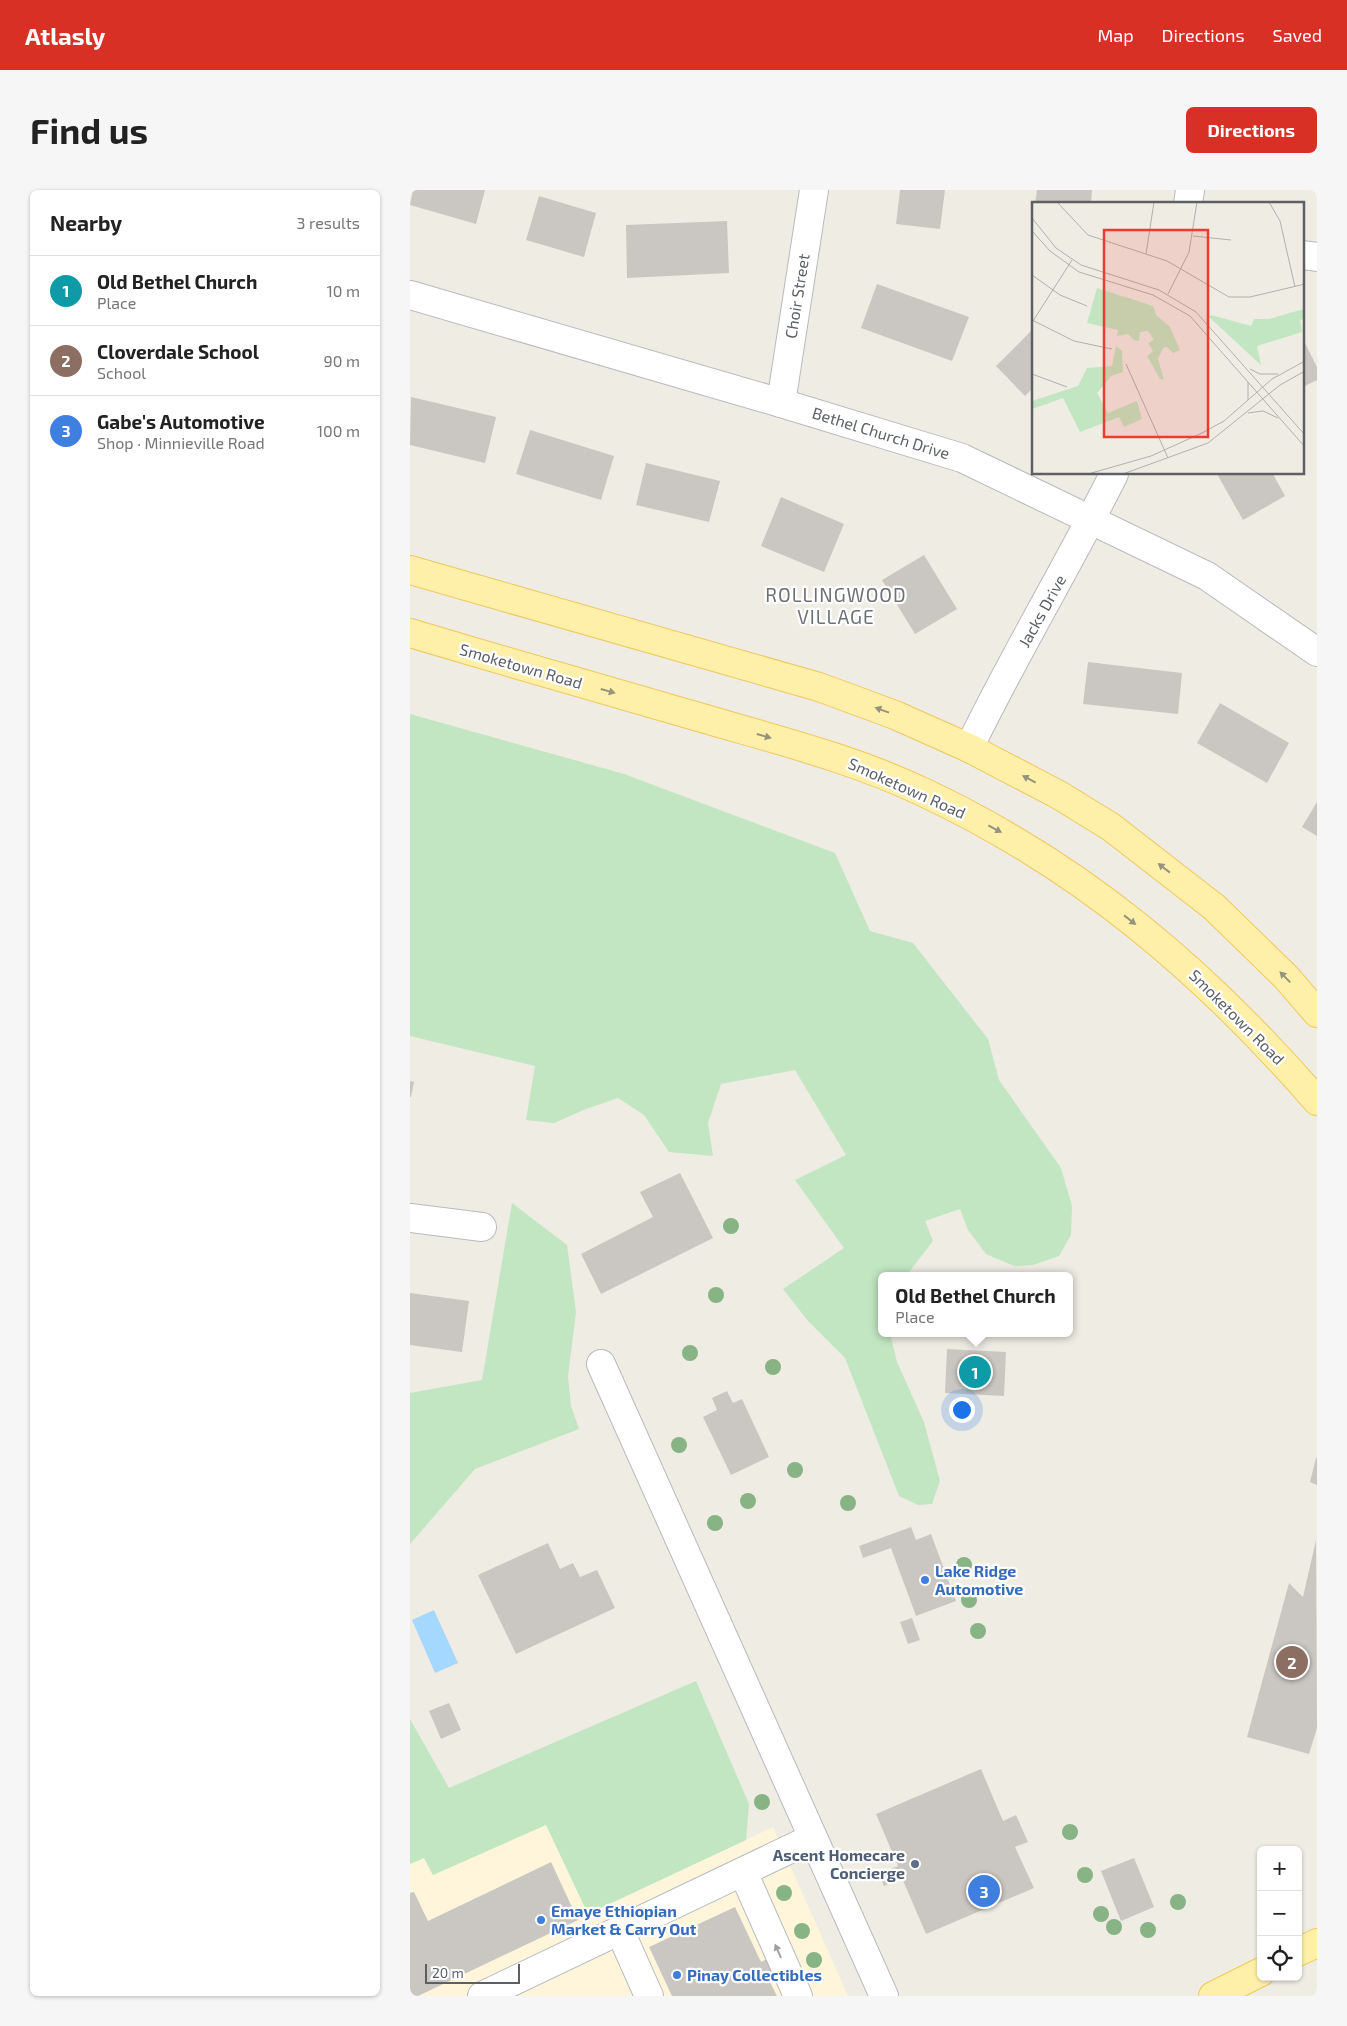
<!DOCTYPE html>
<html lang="en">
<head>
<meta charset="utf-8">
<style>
	body { margin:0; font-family:"Exo 2",sans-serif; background:#f6f6f6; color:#222 }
	.controls { position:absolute; right:15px; bottom:15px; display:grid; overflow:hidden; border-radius:8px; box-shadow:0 1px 4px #0004 }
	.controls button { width:45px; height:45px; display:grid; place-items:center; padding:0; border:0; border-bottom:1px solid #e0e0e0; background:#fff; color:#222; font:25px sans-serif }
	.scale { position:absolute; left:15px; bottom:12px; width:95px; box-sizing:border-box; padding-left:5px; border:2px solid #5c6065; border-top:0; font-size:14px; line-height:18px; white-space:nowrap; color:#5c6065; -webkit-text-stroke:4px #fff; paint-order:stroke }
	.you { position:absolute; left:551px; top:1219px; width:18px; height:18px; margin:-12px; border:4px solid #fff; border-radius:50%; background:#1a73e8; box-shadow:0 0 0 8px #1a73e833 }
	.badge { display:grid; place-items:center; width:32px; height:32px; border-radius:50%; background:#d93025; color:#fff; font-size:16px; font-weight:700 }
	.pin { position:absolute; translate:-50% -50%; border:2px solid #fff; box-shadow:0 1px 5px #0006 }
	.popup { position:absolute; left:468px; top:1082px; width:195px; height:65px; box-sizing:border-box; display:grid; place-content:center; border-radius:8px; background:#fff; filter:drop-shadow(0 1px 4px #0005); font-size:16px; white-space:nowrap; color:#767676 }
	.popup b { font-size:19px; color:#222 }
	.popup::after { content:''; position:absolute; left:50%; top:100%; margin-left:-10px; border:10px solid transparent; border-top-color:#fff }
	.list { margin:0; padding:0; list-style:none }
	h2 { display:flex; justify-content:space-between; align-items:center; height:65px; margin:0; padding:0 20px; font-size:21px }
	h2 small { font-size:16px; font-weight:400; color:#767676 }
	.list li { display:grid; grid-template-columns:32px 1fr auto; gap:15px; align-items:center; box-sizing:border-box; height:70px; padding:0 20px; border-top:1px solid #e0e0e0 }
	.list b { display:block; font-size:19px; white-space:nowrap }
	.list p { margin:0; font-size:16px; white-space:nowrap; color:#767676 }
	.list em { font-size:16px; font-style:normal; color:#767676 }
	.icon { flex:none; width:28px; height:28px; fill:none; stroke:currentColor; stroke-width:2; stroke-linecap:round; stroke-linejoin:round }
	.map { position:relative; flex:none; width:907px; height:1806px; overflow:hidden; border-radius:8px }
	header { display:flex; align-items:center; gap:30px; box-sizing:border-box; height:70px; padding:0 25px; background:#d93025; color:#fff }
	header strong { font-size:24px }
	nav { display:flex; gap:28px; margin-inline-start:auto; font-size:18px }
	.intro { display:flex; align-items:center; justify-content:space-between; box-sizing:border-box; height:120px; padding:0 30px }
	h1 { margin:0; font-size:35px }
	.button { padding:12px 22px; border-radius:8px; background:#d93025; color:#fff; font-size:18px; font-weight:700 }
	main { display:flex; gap:30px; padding:0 30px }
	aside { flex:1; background:#fff; border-radius:8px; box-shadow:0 1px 4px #0004 }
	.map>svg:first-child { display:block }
	.commercial { fill:#fef5da }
	.green { fill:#c1e6c1 }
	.water { fill:#a4d8ff }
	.building { fill:#cac7c2 }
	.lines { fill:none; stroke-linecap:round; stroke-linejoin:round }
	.minor-casing { stroke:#b7babe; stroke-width:30 }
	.major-casing { stroke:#f2c65b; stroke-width:30 }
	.minor { stroke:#fff; stroke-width:28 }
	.major { stroke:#fff0a9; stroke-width:28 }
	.tree { fill:#88b385 }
	.oneway { fill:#95927d }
	.oneway2 { fill:#9da0a3 }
	.shop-dot { fill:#3f7fe0; stroke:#fff; stroke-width:2 }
	.service-dot { fill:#5c6f8a; stroke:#fff; stroke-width:2 }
	.labels { text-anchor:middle; stroke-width:4.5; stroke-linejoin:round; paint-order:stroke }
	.street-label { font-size:16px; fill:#5c6065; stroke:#fff }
	.shop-label { font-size:16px; font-weight:bold; fill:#366cbe; stroke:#fff; text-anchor:start }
	.service-label { font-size:16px; font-weight:bold; fill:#4e5e75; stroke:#fff; text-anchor:end }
	.quarter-label { font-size:19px; letter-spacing:1px; fill:#6d7277; stroke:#fff }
	.inset-road { fill:none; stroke:#b0b0ad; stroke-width:1 }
	.view { fill:#ea3c30; fill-opacity:0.15; stroke:#ea3c30; stroke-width:2.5 }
	.inset-edge { fill:none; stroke:#5c6065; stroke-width:2.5 }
</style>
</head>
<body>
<header>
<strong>Atlasly</strong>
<nav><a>Map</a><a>Directions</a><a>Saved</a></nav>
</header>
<div class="intro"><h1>Find us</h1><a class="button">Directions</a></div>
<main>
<aside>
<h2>Nearby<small>3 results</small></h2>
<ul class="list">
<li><span class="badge" style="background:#0f9aa8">1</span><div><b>Old Bethel Church</b><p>Place</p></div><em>10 m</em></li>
<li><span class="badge" style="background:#8d6e63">2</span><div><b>Cloverdale School</b><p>School</p></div><em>90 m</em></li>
<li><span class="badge" style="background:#3f7fe0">3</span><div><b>Gabe's Automotive</b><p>Shop · Minnieville Road</p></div><em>100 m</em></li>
</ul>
</aside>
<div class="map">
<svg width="907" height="1806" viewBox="0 0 907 1806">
	<rect width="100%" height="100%" fill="#efece4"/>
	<polygon class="commercial" points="136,1634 178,1724 363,1637 438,1806 0,1806 0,1674 14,1668 23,1685"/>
	<g class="green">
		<polygon points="0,524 214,584 425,663 460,741 503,753 578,849 589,890 651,978 662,1016 661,1045 649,1066 623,1075 604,1076 576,1064 558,1040 550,1019 515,1031 523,1051 496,1086 471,1086 471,1143 480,1143 487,1172 514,1232 530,1291 522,1314 508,1315 489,1306 435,1168 398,1131 373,1099 434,1058 385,990 436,965 385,880 311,894 298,933 303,966 259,962 234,925 208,908 176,919 144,933 116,930 125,876 0,846"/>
		<polygon points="102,1013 157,1055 166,1122 158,1186 161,1216 169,1239 65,1279 0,1354 0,1203 72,1190"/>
		<polygon points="286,1491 339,1614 336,1650 178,1724 136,1635 23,1685 14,1668 0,1674 0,1529 39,1598"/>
	</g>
	<polygon class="water" points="24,1420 48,1473 25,1483 2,1430"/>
	<g class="building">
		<polygon points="3,0 75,0 66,34 0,15"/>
		<polygon points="490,0 535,0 530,39 486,34"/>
		<polygon points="627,0 682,0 681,14 625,14"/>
		<polygon points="129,6 186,23 174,67 116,50"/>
		<polygon points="317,31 319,83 217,88 216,35"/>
		<polygon points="467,94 559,127 542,171 451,138"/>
		<polygon points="623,139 623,198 615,206 586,176"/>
		<polygon points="893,149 907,177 907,190 893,197"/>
		<polygon points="1,207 86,227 75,273 0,255"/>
		<polygon points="120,240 204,266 191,310 106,284"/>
		<polygon points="236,273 310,291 299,332 226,315"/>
		<polygon points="807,284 863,284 875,306 833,330"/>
		<polygon points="371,307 434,334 414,382 351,356"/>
		<polygon points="514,365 547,419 505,444 472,390"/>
		<polygon points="678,472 772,483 768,524 673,514"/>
		<polygon points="810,513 879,553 857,593 787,553"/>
		<polygon points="907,612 907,646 892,637"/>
		<polygon points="0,891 4,892 1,907 0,907"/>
		<polygon points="270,983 303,1048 191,1104 171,1064 243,1027 230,1002"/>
		<polygon points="0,1103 59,1111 52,1162 0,1155"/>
		<polygon points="537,1159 596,1162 594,1206 535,1203"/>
		<polygon points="317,1201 323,1213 332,1209 359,1267 321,1285 293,1227 307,1220 302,1208"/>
		<polygon points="906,1268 907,1268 907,1295 900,1292"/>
		<polygon points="501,1337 506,1350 521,1344 546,1411 506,1426 481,1358 453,1368 449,1356"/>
		<polygon points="906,1350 907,1538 899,1564 837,1547 879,1393 893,1407"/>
		<polygon points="138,1353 150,1379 163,1373 170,1387 187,1380 205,1418 106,1464 68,1385"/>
		<polygon points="502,1428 510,1450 498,1454 490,1432"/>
		<polygon points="39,1513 51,1540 31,1549 19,1521"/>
		<polygon points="571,1579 593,1631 606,1625 618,1652 605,1657 624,1698 516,1744 492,1688 474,1696 469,1684 488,1676 466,1624"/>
		<polygon points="724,1668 744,1717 711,1731 691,1681"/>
		<polygon points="141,1672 168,1730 8,1806 0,1806 0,1703 4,1702 18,1731"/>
		<polygon points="325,1717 351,1772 376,1760 385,1781 360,1792 367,1806 262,1806 239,1757"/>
	</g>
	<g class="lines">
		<defs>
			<g id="minor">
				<polyline points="778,14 780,0"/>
				<polyline points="893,65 907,67"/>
				<polyline points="0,105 371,213 552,268 797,386 907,462"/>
				<polyline points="371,213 404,0"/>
				<path d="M559,558C604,465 658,376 704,284"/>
				<polyline points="0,1028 72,1037"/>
				<polyline points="191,1174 474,1806"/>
				<polyline points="333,1682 388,1806"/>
				<polyline points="210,1741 239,1806"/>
				<polyline points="72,1806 403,1648"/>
			</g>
			<g id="major">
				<polyline points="0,380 409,497 485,525 559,558 649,605 701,637 804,717 876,787 907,823"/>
				<path d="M0,443C97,472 194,500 292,528C367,550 444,569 515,603C672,677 794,781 907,911"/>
				<polyline points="888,1762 907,1753"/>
				<polyline points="803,1806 851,1782"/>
			</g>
		</defs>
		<use href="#minor" class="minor-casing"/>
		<use href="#major" class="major-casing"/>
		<use href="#minor" class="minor"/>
		<use href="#major" class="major"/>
	</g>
	<g class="tree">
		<circle cx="321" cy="1036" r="8"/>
		<circle cx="306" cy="1105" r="8"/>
		<circle cx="280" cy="1163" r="8"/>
		<circle cx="363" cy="1177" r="8"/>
		<circle cx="269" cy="1255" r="8"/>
		<circle cx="385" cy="1280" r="8"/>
		<circle cx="338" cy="1311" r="8"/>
		<circle cx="438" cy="1313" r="8"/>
		<circle cx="305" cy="1333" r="8"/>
		<circle cx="554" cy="1375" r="8"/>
		<circle cx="559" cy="1410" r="8"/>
		<circle cx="568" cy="1441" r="8"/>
		<circle cx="352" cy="1612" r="8"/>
		<circle cx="660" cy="1642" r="8"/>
		<circle cx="675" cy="1685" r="8"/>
		<circle cx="374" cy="1703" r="8"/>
		<circle cx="768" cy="1712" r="8"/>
		<circle cx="691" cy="1724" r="8"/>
		<circle cx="704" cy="1737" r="8"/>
		<circle cx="738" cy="1740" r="8"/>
		<circle cx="392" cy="1741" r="8"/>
		<circle cx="404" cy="1770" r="8"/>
	</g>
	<defs><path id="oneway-solid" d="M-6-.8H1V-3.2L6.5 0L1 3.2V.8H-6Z" transform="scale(1.25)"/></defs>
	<g class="oneway">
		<use href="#oneway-solid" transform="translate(198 501) rotate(16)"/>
		<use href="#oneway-solid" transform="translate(472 520) rotate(-160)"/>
		<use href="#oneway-solid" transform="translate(354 546) rotate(16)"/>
		<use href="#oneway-solid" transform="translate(619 589) rotate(-152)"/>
		<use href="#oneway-solid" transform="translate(585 639) rotate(28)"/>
		<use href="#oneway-solid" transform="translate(754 678) rotate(-142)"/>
		<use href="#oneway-solid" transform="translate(720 730) rotate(38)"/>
		<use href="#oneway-solid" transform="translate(875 787) rotate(-134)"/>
	</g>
	<use class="oneway2" href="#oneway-solid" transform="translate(368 1761) rotate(-114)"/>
	<g class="shop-dot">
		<circle cx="515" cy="1390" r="5"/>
		<circle cx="131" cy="1730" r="5"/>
		<circle cx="267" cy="1785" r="5"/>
	</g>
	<circle class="service-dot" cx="505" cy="1674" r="5"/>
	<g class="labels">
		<g class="street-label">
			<text transform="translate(387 106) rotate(-81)" y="6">Choir Street</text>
			<text transform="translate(471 243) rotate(17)" y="6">Bethel Church Drive</text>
			<text transform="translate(632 421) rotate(-61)" y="6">Jacks Drive</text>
			<text transform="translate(111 476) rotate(16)" y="6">Smoketown Road</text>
			<text transform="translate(497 598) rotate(24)" y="6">Smoketown Road</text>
			<text transform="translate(827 827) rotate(45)" y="6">Smoketown Road</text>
		</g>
		<g class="shop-label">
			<text x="525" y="1387">Lake Ridge<tspan x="525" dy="18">Automotive</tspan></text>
			<text x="141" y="1727">Emaye Ethiopian<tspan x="141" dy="18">Market &amp; Carry Out</tspan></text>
			<text x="277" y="1791">Pinay Collectibles</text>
		</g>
		<g class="service-label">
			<text x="495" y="1671">Ascent Homecare<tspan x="495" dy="18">Concierge</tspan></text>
		</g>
		<g class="quarter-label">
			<text x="426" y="412">ROLLINGWOOD<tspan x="426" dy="22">VILLAGE</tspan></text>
		</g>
	</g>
	<g transform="translate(622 12)">
		<rect width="272" height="272" fill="#efece4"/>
		<path d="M65,86L121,104L124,113L138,125L148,148L141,151L135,145L131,146L126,157L132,178L128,177L115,154L121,149L116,141L122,138L116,129L108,130L107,139L102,138L96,132L85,134L86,128L55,121ZM272,107V117L268,118L270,130L225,144L229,163L177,115L179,113L219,124L222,117H237ZM84,144L90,149L91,170L79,174L65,191L76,211L105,199L110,217L92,225L87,215L48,230L31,196L0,207V199L46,184L55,166L80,164Z" fill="#c1e6c1"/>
		<path class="inset-road" d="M25,0L56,33L135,59L197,95H218L273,82M237,0L248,19L263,85M0,16L24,46L49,63L127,88L164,110L273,233M0,29L18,49L47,70L121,93L158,114L273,245M161,34L199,38M114,52L122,0M0,73L28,93L55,104M136,92L157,50L165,0M0,118L42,139L80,147M1,119L40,58M94,162L136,256M218,167L228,172H246M0,172L35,185M216,198V180M216,211L231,209L246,216M56,272L119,254L170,231L192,219L240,177L273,159M91,272L176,241L248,183L273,169"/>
		<path class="view" d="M72,28H176V235H72Z"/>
		<rect width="272" height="272" class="inset-edge"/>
	</g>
</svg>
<div class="controls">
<button>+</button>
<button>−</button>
<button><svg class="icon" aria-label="locate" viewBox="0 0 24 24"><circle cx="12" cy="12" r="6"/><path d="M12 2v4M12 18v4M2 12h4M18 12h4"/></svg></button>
</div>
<div class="scale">20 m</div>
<div class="you"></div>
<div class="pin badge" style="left:565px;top:1182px;background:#0f9aa8">1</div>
<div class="popup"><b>Old Bethel Church</b>Place</div>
<div class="pin badge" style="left:882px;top:1472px;background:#8d6e63">2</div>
<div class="pin badge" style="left:574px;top:1701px;background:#3f7fe0">3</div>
</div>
</main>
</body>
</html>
